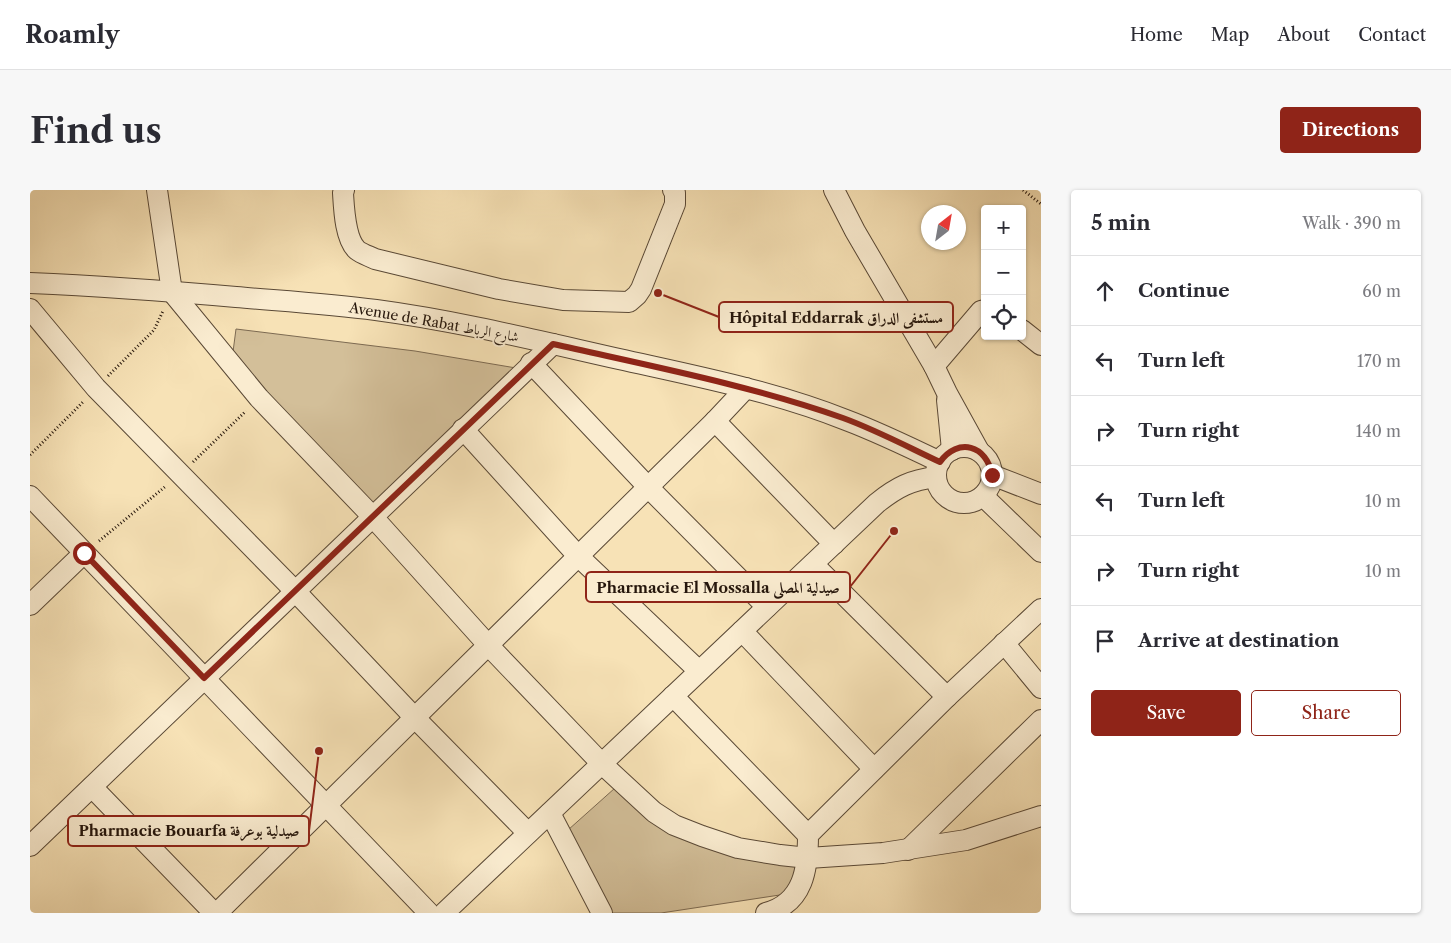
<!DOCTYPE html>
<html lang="en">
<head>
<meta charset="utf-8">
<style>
	body { margin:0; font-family:"Libre Caslon Text",Amiri,serif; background:#f7f7f7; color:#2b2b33 }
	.controls { position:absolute; right:15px; top:15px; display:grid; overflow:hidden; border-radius:5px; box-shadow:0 1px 4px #0004 }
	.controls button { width:45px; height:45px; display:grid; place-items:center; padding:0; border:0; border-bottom:1px solid #e1e1e2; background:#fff; color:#2b2b33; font:25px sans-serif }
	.compass { position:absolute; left:891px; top:15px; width:45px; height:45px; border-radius:50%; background:#fff; box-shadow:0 1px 4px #0004; rotate:31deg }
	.stop { position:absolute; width:15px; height:15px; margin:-11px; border:4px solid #8f2418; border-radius:50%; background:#fff }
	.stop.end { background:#8f2418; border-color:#fff; box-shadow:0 1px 5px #0008 }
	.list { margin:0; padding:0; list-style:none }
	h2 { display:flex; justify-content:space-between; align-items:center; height:65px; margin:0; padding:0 20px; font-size:21px }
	h2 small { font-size:16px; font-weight:400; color:#7c7c81 }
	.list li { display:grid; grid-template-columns:32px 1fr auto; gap:15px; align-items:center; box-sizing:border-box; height:70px; padding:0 20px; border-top:1px solid #e1e1e2 }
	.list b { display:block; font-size:19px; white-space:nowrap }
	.list em { font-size:16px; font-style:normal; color:#7c7c81 }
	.actions { display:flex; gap:10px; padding:15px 20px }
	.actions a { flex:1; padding:11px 0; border:1px solid #8f2418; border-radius:5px; text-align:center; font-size:18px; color:#8f2418 }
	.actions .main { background:#8f2418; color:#fff }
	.icon { flex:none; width:28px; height:28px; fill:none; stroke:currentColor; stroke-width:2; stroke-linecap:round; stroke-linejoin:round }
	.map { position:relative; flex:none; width:1011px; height:723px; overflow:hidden; border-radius:5px }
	header { display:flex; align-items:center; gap:30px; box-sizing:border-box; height:70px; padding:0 25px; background:#fff; border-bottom:1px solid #e1e1e2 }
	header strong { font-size:24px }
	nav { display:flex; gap:28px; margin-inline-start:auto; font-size:18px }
	.intro { display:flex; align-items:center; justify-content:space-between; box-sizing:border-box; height:120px; padding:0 30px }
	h1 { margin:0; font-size:35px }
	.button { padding:12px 22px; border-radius:5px; background:#8f2418; color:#fff; font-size:18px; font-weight:700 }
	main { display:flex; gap:30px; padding:0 30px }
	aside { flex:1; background:#fff; border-radius:5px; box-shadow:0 1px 4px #0004 }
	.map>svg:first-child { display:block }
	.green { fill:#d3bf99; stroke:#7c6a52 }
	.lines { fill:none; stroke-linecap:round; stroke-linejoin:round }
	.minor-casing { stroke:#5a4936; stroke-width:22 }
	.path { stroke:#25160c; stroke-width:3; stroke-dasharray:1 2.5; stroke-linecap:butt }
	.minor { stroke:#faecd0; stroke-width:20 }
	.route { stroke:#8f2418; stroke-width:6 }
	.labels { text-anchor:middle; stroke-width:4; stroke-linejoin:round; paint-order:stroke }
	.street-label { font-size:14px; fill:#25160c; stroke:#faecd0 }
	.leader { fill:none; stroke:#8f2418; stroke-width:2 }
	.callout-dot { fill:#8f2418; stroke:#faecd0; stroke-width:2 }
	.callout { fill:#faecd0; stroke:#8f2418; stroke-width:2 }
	.callout-label { font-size:15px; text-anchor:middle; font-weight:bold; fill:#25160c }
</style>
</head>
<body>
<header>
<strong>Roamly</strong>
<nav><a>Home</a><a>Map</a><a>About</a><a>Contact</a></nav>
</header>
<div class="intro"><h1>Find us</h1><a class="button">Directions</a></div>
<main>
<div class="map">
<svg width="1011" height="723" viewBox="0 0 1011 723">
	<rect width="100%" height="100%" fill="#f7e2b6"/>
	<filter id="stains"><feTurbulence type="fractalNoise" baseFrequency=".004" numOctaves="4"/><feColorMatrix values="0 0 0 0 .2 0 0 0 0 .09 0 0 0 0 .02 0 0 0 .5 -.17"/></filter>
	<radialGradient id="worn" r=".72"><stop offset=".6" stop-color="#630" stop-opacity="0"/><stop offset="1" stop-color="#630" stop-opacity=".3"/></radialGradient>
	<g class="green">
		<polygon points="206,139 385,161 498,180 342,328 201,177"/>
		<polygon points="585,598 628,632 766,672 763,703 631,723 582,723 538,640"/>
	</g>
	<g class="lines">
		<defs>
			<g id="minor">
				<polyline points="127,0 142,102 229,208 342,326 458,455 572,574 624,622 644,635 672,646 708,658 750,665 778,668 853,663 936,650 1011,626"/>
				<path d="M314,0L313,3C314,19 315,49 327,60C332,64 339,66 345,69L469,99L533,110L599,112L607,105L611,99L645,14V3L643,0"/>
				<polyline points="804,0 825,41 904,176 917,203 949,261"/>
				<path d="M0,93C69,96 137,101 206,107C252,111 299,114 346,120C428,131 509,151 589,169C665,186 743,201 816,230C848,242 879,257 910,272"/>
				<polyline points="0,119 66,198 265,401 385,528 498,643"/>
				<polyline points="992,140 1011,155"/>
				<polyline points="501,173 618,297 737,417"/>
				<polyline points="904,176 951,121 955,120"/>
				<polyline points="917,210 922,260"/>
				<polyline points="685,231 804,354"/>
				<polyline points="433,239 548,366 669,481"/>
				<circle cx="934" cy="285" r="28"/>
				<polyline points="962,285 1011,304"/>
				<polyline points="0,306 399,723"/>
				<polyline points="953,306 1011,362"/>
				<polyline points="783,374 917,507"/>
				<polyline points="0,415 54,363"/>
				<polyline points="712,441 844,579"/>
				<polyline points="974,453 1011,498"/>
				<polyline points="643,506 778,645"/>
				<polyline points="62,597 184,723"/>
				<polyline points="520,623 572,723"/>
				<polyline points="0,656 523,154"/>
				<polyline points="878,660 1011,530"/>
				<polyline points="187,723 685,231 716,198"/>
				<path d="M414,723L847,313C867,297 881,290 906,287"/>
				<path d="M736,723C774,713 778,678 778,645L917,507L1011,419"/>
			</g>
		</defs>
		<use href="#minor" class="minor-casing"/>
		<g class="path">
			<polyline points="993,0 1011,14"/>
			<polyline points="78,186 124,140 133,121"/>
			<polyline points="0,265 53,212"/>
			<polyline points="163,272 216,221"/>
			<polyline points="69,351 136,296"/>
		</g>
		<use href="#minor" class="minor"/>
	</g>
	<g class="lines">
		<path class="route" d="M54,363L174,488L523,154C620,176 719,195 813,228C846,240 878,257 910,272C928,247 957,255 962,285"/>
	</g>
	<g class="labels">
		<g class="street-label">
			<text transform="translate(404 132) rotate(10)" y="5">Avenue de Rabat شارع الرباط</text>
		</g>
	</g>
	<path class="leader" d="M628 103L689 127M864 341L820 397M289 561L279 641"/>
	<g class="callout-dot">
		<circle cx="628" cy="103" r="5"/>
		<circle cx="864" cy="341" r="5"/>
		<circle cx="289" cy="561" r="5"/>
	</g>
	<g class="callout">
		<rect x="689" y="112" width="234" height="30" rx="5"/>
		<rect x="556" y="382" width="264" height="30" rx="5"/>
		<rect x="38" y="626" width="241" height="30" rx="5"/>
	</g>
	<g class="callout-label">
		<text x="806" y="133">Hôpital Eddarrak مستشفى الدراق</text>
		<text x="688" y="403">Pharmacie El Mossalla صيدلية المصلى</text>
		<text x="159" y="646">Pharmacie Bouarfa صيدلية بوعرفة</text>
	</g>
	<rect width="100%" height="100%" filter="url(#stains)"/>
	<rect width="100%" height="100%" fill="url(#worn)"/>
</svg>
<div class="controls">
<button>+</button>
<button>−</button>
<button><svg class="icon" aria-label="locate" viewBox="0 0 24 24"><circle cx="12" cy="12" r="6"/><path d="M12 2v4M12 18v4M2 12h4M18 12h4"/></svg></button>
</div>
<svg class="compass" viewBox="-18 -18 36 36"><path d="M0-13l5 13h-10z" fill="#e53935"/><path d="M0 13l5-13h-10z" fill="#7c7c81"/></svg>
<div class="stop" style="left:54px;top:363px"></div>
<div class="stop end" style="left:962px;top:285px"></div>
</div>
<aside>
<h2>5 min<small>Walk · 390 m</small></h2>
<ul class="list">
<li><svg class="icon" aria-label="ahead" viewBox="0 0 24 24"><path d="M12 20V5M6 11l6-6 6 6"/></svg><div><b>Continue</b></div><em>60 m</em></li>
<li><svg class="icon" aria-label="left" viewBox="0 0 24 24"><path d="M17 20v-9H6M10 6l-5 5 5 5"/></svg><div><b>Turn left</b></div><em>170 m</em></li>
<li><svg class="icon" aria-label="right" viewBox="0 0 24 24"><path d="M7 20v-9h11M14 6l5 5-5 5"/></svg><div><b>Turn right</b></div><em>140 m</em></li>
<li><svg class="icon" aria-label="left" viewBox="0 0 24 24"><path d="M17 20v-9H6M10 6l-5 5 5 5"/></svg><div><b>Turn left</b></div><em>10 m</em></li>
<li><svg class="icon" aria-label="right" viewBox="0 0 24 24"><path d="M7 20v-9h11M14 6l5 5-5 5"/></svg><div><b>Turn right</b></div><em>10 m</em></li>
<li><svg class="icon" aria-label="arrive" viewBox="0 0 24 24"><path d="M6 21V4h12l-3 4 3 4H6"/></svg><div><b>Arrive at destination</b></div></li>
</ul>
<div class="actions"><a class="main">Save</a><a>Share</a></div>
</aside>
</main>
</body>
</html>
